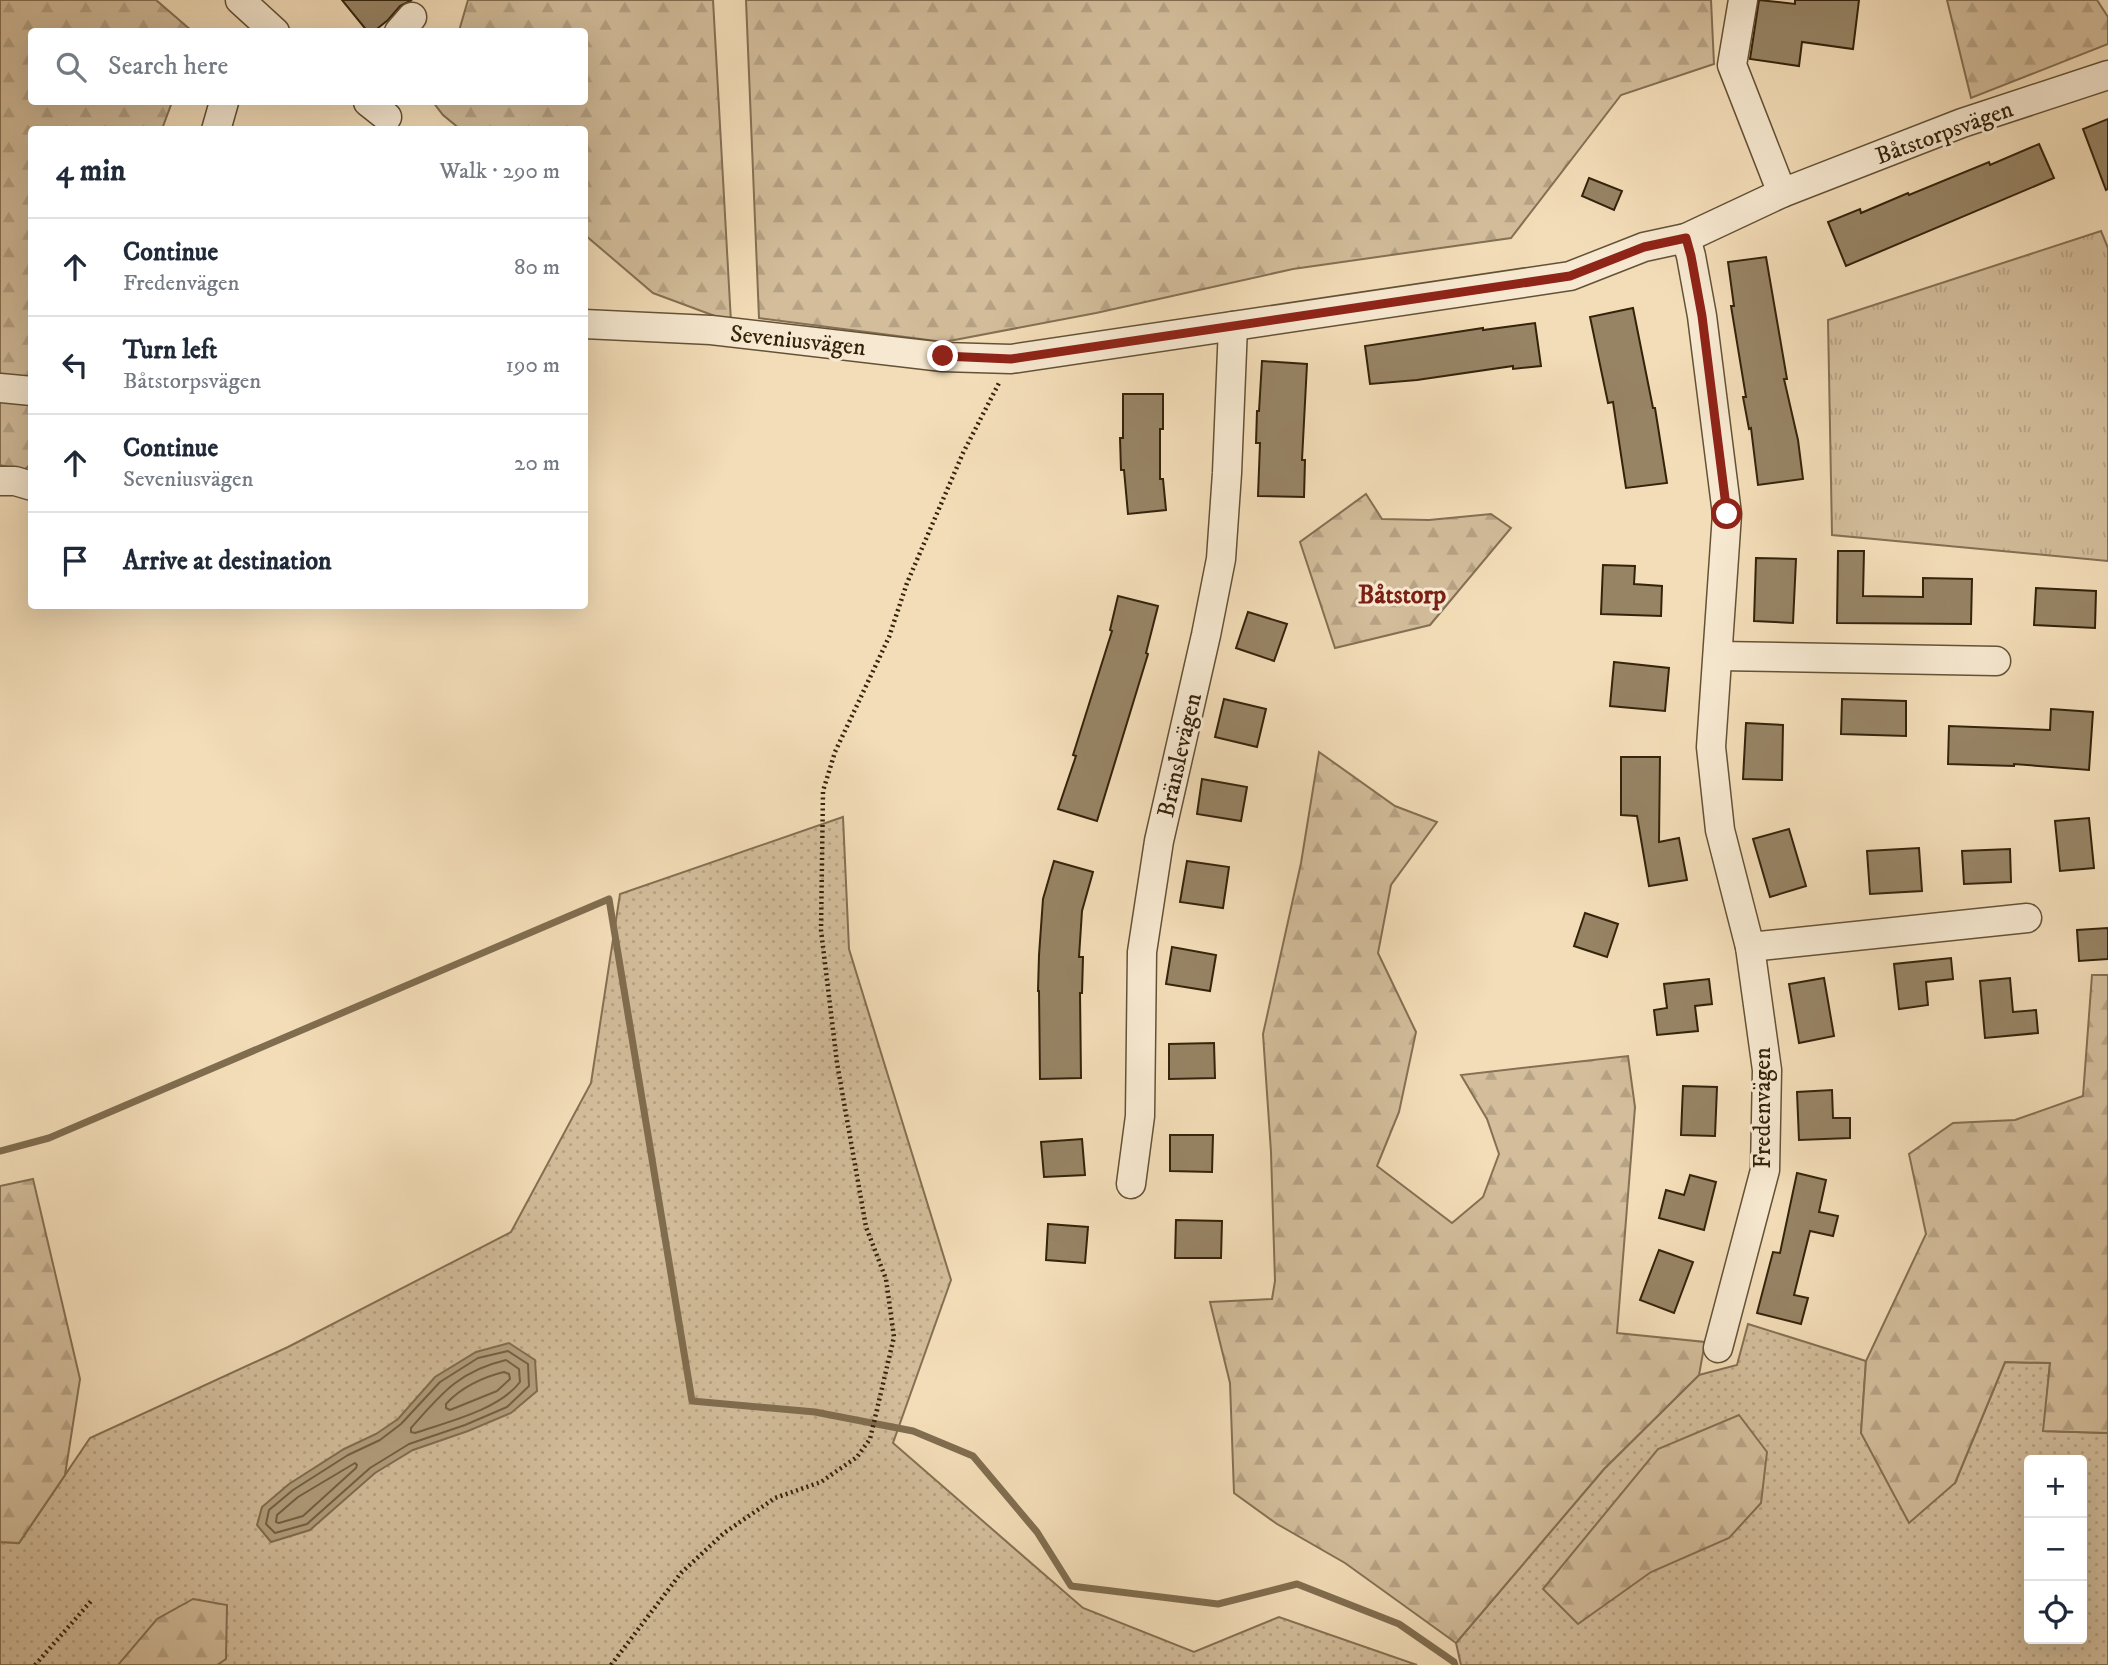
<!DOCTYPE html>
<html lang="en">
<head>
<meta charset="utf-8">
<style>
	body { margin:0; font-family:"IM FELL DW Pica",serif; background:#f2f2f3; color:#1f2937 }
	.controls { position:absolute; right:21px; bottom:21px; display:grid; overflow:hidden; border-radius:7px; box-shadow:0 7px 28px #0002 }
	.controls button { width:63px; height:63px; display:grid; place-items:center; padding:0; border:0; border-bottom:2px solid #e0e1e3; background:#fff; color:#1f2937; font:35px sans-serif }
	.stop { position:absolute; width:21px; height:21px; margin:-16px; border:5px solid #8f2418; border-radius:50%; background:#fff }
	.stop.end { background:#8f2418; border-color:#fff; box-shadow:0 2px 7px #0008 }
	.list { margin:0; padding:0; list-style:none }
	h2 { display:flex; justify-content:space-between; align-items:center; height:91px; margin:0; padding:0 28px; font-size:30px }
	h2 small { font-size:23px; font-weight:400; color:#747a83 }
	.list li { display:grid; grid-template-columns:46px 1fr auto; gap:21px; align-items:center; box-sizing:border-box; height:98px; padding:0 28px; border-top:2px solid #e0e1e3 }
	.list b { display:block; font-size:26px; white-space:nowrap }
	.list p { margin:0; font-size:23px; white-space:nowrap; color:#747a83 }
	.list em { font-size:23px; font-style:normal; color:#747a83 }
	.icon { flex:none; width:38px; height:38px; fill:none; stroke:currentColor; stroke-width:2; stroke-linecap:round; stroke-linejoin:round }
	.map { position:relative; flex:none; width:2108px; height:1665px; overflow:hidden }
	.search { position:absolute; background:#fff; box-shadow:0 7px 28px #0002; left:28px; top:28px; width:560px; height:77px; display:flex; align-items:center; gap:18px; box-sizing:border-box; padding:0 24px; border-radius:7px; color:#747a83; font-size:26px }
	.panel { position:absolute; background:#fff; box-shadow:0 7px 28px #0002; left:28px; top:126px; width:560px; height:483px; border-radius:7px }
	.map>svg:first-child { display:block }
	.grass { fill:url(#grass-dots); stroke:#847053; stroke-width:2; fill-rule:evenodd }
	.forest { fill:url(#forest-firs); stroke:#847053; stroke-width:2 }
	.park { fill:url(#park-tufts); stroke:#847053; stroke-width:2 }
	.water { fill:#b29e7d; stroke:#806d4f; stroke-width:2 }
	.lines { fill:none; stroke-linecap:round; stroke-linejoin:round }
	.shore { stroke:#736044; stroke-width:2 }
	.stream { stroke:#806d4f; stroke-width:7 }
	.building { fill:#978465; stroke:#34230b; stroke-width:2 }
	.minor-casing { stroke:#645236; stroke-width:31 }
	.path { stroke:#34230b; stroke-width:4.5; stroke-dasharray:2 3.5; stroke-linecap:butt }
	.minor { stroke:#f7e9d1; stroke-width:28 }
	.route { stroke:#8f2418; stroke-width:9 }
	.labels { text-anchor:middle; stroke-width:6; stroke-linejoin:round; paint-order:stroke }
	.street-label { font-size:24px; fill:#34230b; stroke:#f7e9d1 }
	.neighbourhood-label { font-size:26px; font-weight:bold; fill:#7a1f14; stroke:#f7e9d1 }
</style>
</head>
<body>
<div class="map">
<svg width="2108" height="1665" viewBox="0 0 2108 1665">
	<defs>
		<pattern id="grass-dots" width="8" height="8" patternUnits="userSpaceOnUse" patternTransform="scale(1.75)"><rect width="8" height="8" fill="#d3bd9b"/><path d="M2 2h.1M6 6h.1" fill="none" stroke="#b6a284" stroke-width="1.8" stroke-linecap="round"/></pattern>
		<pattern id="forest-firs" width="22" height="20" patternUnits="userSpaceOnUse" patternTransform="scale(1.75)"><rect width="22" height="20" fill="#d3bd9b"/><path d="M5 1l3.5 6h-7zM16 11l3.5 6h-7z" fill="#b6a284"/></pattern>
		<pattern id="park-tufts" width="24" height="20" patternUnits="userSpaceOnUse" patternTransform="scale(1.75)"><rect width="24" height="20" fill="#d3bd9b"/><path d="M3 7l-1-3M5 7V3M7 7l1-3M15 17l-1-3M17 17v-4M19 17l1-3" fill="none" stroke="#b6a284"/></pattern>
	</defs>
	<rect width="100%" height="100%" fill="#f3ddb8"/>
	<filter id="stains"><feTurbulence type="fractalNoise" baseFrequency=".00286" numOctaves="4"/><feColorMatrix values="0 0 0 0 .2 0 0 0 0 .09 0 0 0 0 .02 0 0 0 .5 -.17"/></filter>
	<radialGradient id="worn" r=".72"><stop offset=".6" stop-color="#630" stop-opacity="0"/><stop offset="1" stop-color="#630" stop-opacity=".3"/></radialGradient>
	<g class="grass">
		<polygon points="843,817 849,949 951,1280 893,1443 1083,1608 1194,1652 1279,1617 1417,1665 0,1665 0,1542 19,1543 90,1438 288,1347 511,1232 591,1083 620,894"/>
		<path d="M1748,1324L1866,1361L1861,1433L1955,1483L2005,1362L2050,1363L2044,1431L2108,1433V1665H1461L1456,1643L1604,1469L1699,1375L1737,1365ZM2029,1460H2082V1639H2029Z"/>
	</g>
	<g class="forest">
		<polygon points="0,0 156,0 192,31 32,32 32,102 172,102 162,129 32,130 32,463 23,471 0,465"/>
		<polygon points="468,0 713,0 731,322 653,293 585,235 584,130 460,129 443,115 433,102 584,102 584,32 459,31"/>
		<polygon points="746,0 1711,0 1714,64 1621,95 1511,238 1293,269 1096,313 944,342 759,318"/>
		<polygon points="1947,0 2097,0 2108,17 2108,44 1971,98"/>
		<polygon points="1366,494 1382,519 1429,520 1491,514 1511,528 1430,625 1335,648 1300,542"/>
		<polygon points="1319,752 1395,806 1437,822 1391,885 1378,953 1416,1032 1399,1112 1377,1166 1452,1223 1483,1197 1499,1154 1487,1119 1461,1075 1628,1056 1635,1107 1617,1333 1705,1342 1699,1375 1604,1469 1456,1643 1345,1563 1277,1524 1234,1493 1230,1383 1210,1302 1272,1299 1275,1281 1271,1152 1263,1034 1301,863"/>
		<polygon points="2092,975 2108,975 2108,1433 2043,1431 2050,1363 2005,1362 1955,1483 1909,1523 1861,1433 1866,1361 1926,1234 1909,1154 1953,1123 2015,1120 2083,1096"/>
		<polygon points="33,1179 80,1379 65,1475 19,1543 0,1542 0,1186"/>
		<polygon points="1739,1415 1767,1452 1761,1503 1729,1538 1651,1572 1578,1624 1543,1589 1658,1449"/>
		<polygon points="193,1599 227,1605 226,1659 217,1665 118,1665 157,1619"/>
	</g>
	<polygon class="park" points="2101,231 2108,248 2108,561 1832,535 1828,320"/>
	<polygon class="water" points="509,1343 535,1360 537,1391 511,1413 468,1431 413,1450 375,1473 310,1530 271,1542 257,1525 262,1507 289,1484 344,1449 376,1434 398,1419 435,1377 476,1352"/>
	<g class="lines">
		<g class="shore">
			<polygon points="508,1351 528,1364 529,1386 507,1407 465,1425 409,1444 370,1468 307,1524 275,1533 266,1524 269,1510 293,1490 348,1455 380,1440 401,1424 440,1382 478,1358"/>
			<path d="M506,1360L519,1369L520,1382C499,1410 447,1422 415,1433L411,1432V1428C441,1394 459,1371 506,1360Z"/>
			<path d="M504,1372L509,1374L510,1379L497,1391L450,1410L446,1408V1404C460,1388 483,1377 504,1372Z"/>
			<polygon points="355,1463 357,1465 356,1468 303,1516 279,1523 276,1522 277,1515 298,1497"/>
		</g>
		<polyline class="stream" points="0,1151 49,1138 609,899 692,1401 815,1412 913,1431 973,1456 1037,1532 1071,1586 1218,1604 1297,1584 1399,1624 1454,1662 1455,1665"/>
	</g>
	<g class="building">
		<polygon points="342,0 412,0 400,6 388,20 373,32 368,32"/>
		<polygon points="1759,0 1795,4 1795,0 1859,0 1853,49 1802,42 1799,66 1750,59"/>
		<polygon points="2108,119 2108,189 2106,190 2083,129"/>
		<polygon points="2039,144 2054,178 1846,266 1828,222 1860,209 1861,213 1908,193 1909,195 1989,162 1990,165"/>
		<polygon points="1589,178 1622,191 1614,210 1582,196"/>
		<polygon points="1766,257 1787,379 1784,379 1798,440 1803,479 1758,485 1751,428 1749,429 1743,397 1746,397 1731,306 1734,306 1728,262"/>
		<polygon points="1633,308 1653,408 1655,408 1667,483 1626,488 1613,402 1608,403 1590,317"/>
		<polygon points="1535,323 1541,366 1513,369 1513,366 1417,380 1370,384 1365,346 1483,328 1483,330"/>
		<polygon points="1262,361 1307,364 1302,460 1305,460 1304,497 1258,496 1260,443 1256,443 1257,411 1259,411"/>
		<polygon points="1123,394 1163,394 1163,429 1160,429 1160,479 1163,479 1166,510 1128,514 1124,470 1121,470 1120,438 1123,438"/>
		<polygon points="1838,551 1864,551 1863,596 1923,597 1923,578 1972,579 1971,624 1837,623"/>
		<polygon points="1756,558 1796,559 1793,623 1754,621"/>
		<polygon points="1603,565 1635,566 1634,584 1662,586 1661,616 1601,614"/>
		<polygon points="2036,588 2096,591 2095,628 2034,625"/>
		<polygon points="1118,596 1158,606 1146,653 1148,654 1097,821 1058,809 1076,756 1073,755 1112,631 1110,630"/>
		<polygon points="1248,612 1287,624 1274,661 1236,648"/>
		<polygon points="1614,662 1669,668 1665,711 1610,706"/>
		<polygon points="1224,699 1266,709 1257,747 1215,737"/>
		<polygon points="1842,699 1906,701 1906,736 1841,734"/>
		<polygon points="2051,709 2093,712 2089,770 2014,764 2014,766 1948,764 1949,726 2050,730"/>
		<polygon points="1746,723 1783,725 1782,780 1743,779"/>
		<polygon points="1621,757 1660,757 1659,842 1679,838 1687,880 1649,886 1637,816 1621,815"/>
		<polygon points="1202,779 1247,787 1241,821 1197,814"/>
		<polygon points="2089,818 2094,868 2060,871 2055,821"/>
		<polygon points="1789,829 1806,886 1770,897 1753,839"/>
		<polygon points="1919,848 1922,891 1870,894 1867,851"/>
		<polygon points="2010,849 2011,882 1964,884 1962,851"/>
		<polygon points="1054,861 1093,872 1082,911 1079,957 1083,957 1082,993 1080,993 1081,1078 1040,1079 1039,991 1038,991 1039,955 1043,899"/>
		<polygon points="1187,861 1229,867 1223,908 1180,902"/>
		<polygon points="1585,913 1618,924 1607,957 1574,946"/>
		<polygon points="2108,928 2108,959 2079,961 2077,930"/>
		<polygon points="1172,947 1216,955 1210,991 1166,984"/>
		<polygon points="1951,958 1953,979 1926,982 1928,1005 1899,1009 1894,964"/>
		<polygon points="1824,978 1834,1036 1799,1043 1789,984"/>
		<polygon points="2010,978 2013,1012 2036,1010 2038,1033 1985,1038 1980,981"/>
		<polygon points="1709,979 1712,1004 1695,1006 1698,1031 1657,1035 1654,1010 1667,1008 1664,984"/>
		<polygon points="1214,1043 1215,1078 1169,1079 1169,1044"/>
		<polygon points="1683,1086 1717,1087 1715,1136 1681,1135"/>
		<polygon points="1832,1090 1833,1118 1850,1118 1850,1138 1799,1140 1797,1092"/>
		<polygon points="1170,1135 1213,1135 1212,1172 1170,1171"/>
		<polygon points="1082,1139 1085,1175 1044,1177 1041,1142"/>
		<polygon points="1797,1173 1826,1180 1819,1212 1838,1216 1833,1236 1810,1231 1794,1295 1808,1298 1801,1324 1757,1313 1773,1252 1780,1253"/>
		<polygon points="1690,1175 1716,1182 1704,1230 1659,1218 1666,1190 1684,1195"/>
		<polygon points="1176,1220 1222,1221 1221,1258 1175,1258"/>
		<polygon points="1048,1224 1088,1227 1085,1263 1046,1260"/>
		<polygon points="1659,1250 1693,1262 1674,1313 1640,1300"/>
	</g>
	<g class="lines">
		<defs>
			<g id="minor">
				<polyline points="240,0 275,32"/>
				<polyline points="1743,0 1732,65 1782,193"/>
				<polyline points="399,32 412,17"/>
				<polyline points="368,102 387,117"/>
				<polyline points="216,130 224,102"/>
				<polyline points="1686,238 1691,256 1702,316 1727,514 1711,747 1720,830 1750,947 1767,1070 1765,1170 1718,1348"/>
				<polyline points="584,324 711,330 943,357 1011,359 1570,276 1644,247 1686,238 1782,193 1962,123 2108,75"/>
				<polyline points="0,388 32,391"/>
				<polyline points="0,481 15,481 32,486"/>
				<polyline points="1719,656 1996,661"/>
				<polyline points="1750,947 2027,918"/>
				<polyline points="1131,1184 1140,1116 1142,952 1159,841 1206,635 1221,559 1227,473 1233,326"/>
			</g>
		</defs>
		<use href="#minor" class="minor-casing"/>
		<g class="path">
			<polyline points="35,1665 92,1600"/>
			<polyline points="611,1665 681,1573 724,1533 775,1498 821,1482 857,1457 870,1439 894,1337 886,1279 866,1227 837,1063 821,930 823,791 835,752 889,637 907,583 963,453 999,383"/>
		</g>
		<use href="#minor" class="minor"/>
	</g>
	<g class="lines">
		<polyline class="route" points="943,356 1011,359 1570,276 1644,247 1686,238 1691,256 1702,316 1727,514"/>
	</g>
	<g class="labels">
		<g class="street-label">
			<text transform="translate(1944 132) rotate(-20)" y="8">Båtstorpsvägen</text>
			<text transform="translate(798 340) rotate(6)" y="8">Seveniusvägen</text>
			<text transform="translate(1179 755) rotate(-77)" y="8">Bränslevägen</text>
			<text transform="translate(1762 1108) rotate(-90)" y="8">Fredenvägen</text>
		</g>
		<g class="neighbourhood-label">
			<text x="1402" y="603">Båtstorp</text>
		</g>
	</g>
	<rect width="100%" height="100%" filter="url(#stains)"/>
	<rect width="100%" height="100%" fill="url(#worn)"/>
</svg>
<div class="controls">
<button>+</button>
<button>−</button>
<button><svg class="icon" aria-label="locate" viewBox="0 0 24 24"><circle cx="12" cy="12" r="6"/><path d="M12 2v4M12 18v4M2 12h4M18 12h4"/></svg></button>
</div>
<div class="stop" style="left:1727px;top:514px"></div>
<div class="stop end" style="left:943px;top:356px"></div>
<div class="search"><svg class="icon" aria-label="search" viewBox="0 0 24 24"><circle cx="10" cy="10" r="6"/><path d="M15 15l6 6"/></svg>Search here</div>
<section class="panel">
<h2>4 min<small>Walk · 290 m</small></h2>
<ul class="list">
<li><svg class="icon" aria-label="ahead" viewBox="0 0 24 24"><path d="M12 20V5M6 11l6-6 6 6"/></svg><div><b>Continue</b><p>Fredenvägen</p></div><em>80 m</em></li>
<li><svg class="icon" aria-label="left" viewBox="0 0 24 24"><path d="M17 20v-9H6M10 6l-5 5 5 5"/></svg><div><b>Turn left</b><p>Båtstorpsvägen</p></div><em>190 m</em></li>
<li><svg class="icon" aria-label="ahead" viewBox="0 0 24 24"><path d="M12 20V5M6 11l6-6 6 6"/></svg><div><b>Continue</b><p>Seveniusvägen</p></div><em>20 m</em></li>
<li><svg class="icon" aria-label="arrive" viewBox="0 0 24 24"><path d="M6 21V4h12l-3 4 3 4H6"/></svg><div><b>Arrive at destination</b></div></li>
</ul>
</section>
</div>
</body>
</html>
